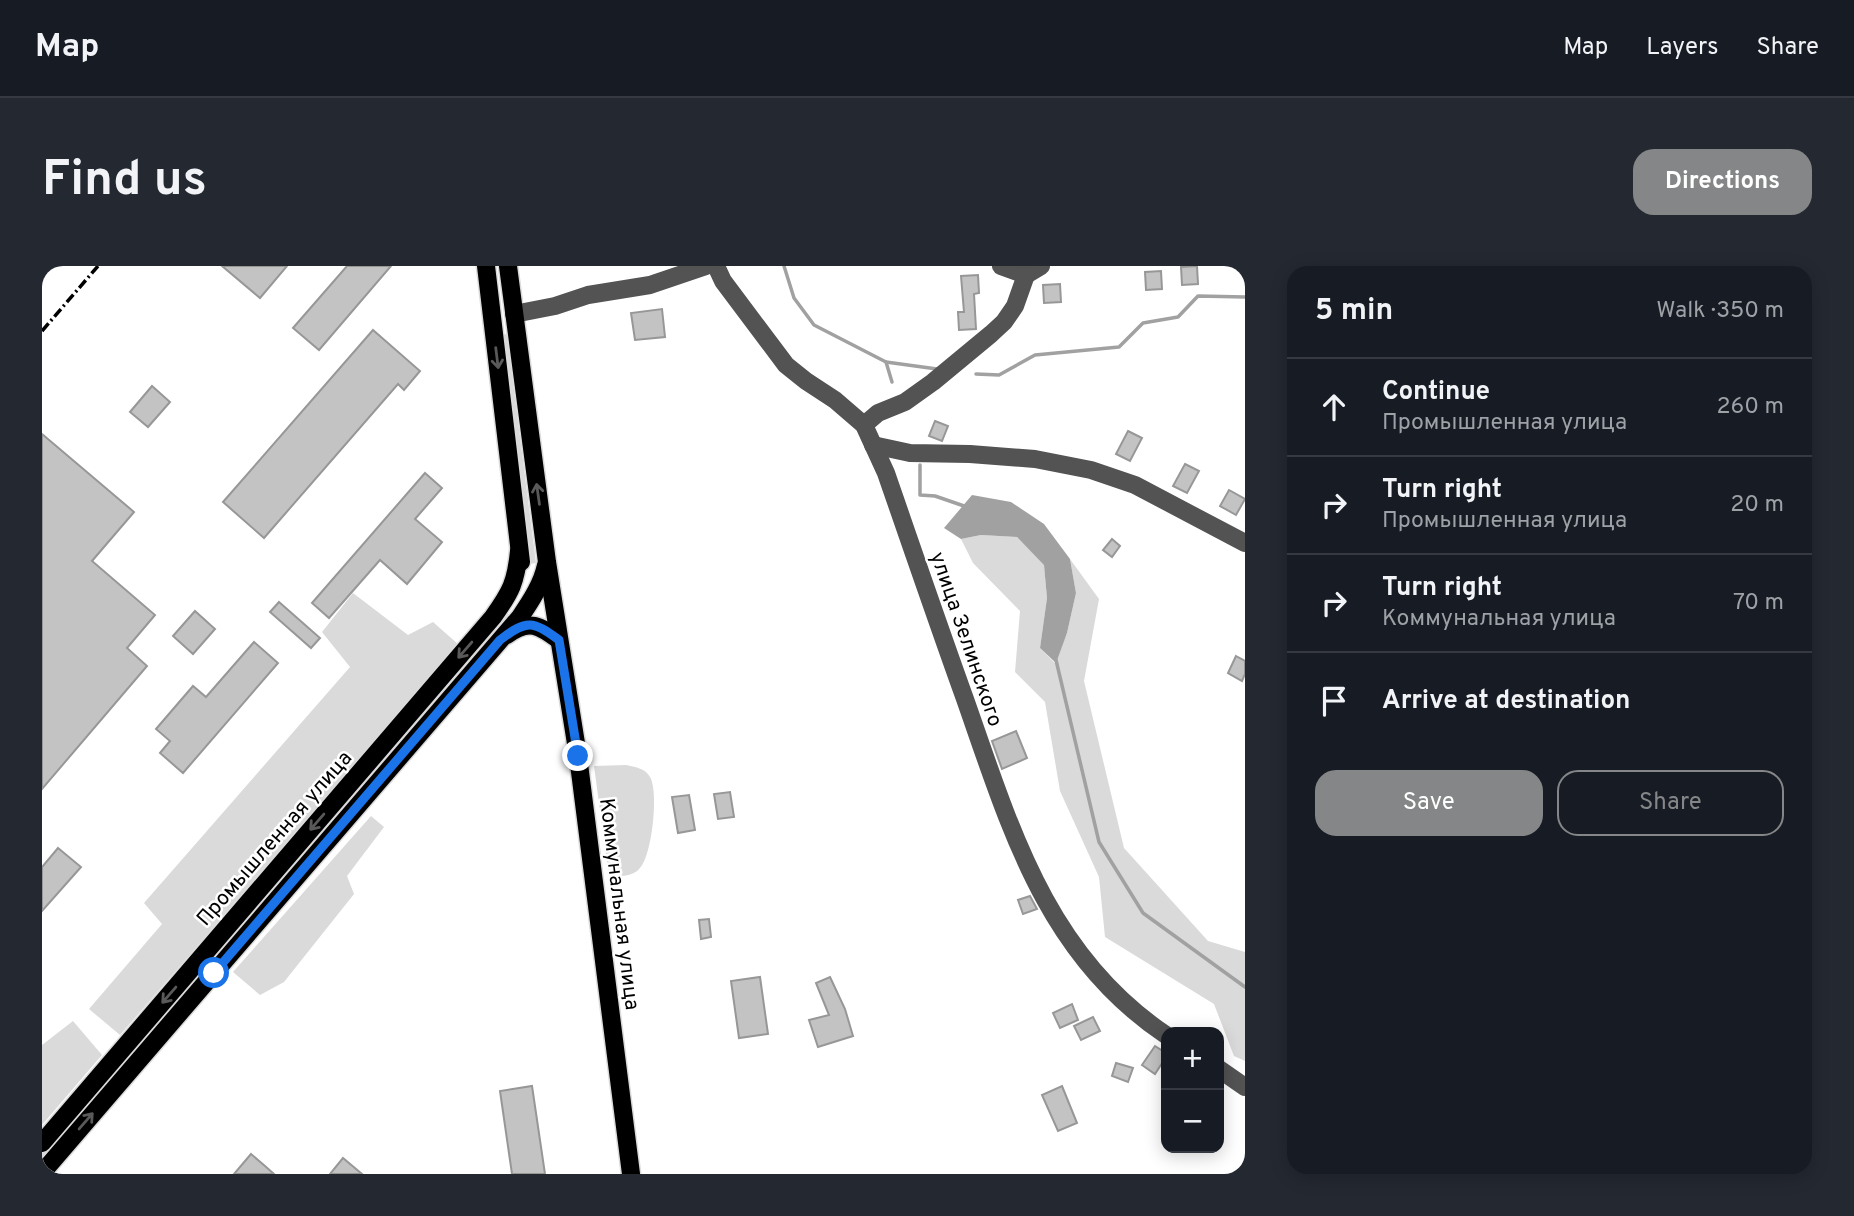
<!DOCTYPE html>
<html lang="en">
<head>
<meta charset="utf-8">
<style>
	body { margin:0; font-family:Overpass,sans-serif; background:#242831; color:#f1f3f6 }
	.controls { position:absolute; right:21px; bottom:21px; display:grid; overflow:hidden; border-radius:14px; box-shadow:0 4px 18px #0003 }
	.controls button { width:63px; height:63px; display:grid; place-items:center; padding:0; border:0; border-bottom:2px solid #363941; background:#171b24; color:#f1f3f6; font:35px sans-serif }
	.stop { position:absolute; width:21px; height:21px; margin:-16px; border:5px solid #1a73e8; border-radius:50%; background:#fff }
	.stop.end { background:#1a73e8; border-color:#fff; box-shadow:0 2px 7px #0008 }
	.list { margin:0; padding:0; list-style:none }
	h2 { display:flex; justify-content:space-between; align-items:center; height:91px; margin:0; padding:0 28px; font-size:30px }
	h2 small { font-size:23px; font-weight:400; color:#9ea1a6 }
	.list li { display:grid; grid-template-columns:46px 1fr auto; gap:21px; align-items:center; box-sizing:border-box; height:98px; padding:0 28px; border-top:2px solid #363941 }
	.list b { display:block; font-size:26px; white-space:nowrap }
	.list p { margin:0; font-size:23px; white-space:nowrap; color:#9ea1a6 }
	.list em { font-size:23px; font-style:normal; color:#9ea1a6 }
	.actions { display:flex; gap:14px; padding:21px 28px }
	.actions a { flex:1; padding:16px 0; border:2px solid #858687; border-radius:21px; text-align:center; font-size:24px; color:#858687 }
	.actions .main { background:#858687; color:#fff }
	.icon { flex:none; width:38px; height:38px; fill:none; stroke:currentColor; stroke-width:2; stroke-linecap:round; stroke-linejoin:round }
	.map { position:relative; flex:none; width:1203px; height:908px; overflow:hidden; border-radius:21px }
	header { display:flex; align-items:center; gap:42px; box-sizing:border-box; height:98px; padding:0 35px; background:#171b24; border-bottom:2px solid #363941 }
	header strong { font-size:33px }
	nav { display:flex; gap:38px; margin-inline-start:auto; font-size:24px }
	.intro { display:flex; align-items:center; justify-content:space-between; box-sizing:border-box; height:168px; padding:0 42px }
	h1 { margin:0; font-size:49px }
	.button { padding:18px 32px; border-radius:21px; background:#858687; color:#fff; font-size:24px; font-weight:700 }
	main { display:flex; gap:42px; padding:0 42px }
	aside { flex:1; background:#171b24; border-radius:21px; box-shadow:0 4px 18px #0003 }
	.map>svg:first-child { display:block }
	.green { fill:#dadada }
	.water { fill:#a1a1a1 }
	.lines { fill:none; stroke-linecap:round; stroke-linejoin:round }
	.stream { stroke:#a1a1a1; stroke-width:3.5 }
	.building { fill:#c3c3c3; stroke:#979797; stroke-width:2 }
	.major-casing { stroke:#dbdbdb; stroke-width:21 }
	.minor { stroke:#535353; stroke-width:18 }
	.major { stroke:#000; stroke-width:18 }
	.rail { stroke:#000; stroke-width:3.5; stroke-dasharray:10 3.5 2 3.5; stroke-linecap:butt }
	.oneway { stroke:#595959 }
	.route { stroke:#1a73e8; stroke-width:9 }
	.labels { text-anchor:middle; stroke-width:5; stroke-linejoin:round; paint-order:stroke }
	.street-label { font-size:21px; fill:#000; stroke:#fff }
</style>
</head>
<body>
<header>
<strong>Map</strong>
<nav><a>Map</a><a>Layers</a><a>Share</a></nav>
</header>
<div class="intro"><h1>Find us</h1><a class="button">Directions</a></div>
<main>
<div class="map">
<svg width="1203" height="908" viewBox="0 0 1203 908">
	<rect width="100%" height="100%" fill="#fff"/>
	<g class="green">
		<polygon points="465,68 494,297 488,298 458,69"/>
		<polygon points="939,269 975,271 1002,298 1005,332 998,382 1013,397 1025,367 1034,327 1028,293 1057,333 1042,415 1082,582 1166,675 1203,686 1203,795 1192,790 1172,738 1063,671 1057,611 1018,525 1003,436 973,406 978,345 931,297 919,273"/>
		<polygon points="311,327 366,369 391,356 417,379 78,769 47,743 120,658 102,637 308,401 280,366"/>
		<polygon points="466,348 470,349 192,674 186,669 455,356"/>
		<path d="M584,499C593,501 603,502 608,511C617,526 610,590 598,602C591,611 578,610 567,611L552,500Z"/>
		<polygon points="329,550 342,561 305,610 312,628 242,716 218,729 191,706"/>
		<polygon points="31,755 60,789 0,859 0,779"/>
		<polygon points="66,810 71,814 0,897 0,887"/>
	</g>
	<polygon class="water" points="930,229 969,236 1002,258 1028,293 1034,327 1025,367 1014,397 998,382 1005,332 1002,299 975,271 939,269 919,273 902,262"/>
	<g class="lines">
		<g class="stream">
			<polyline points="742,0 752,32 772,59 844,96 895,103"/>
			<polyline points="844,96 850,116"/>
			<polyline points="934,108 957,109 993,89 1077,81 1101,57 1136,51 1156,30 1203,31"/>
			<polyline points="878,199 878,229 893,230 925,241"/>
			<polyline points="1014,394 1057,576 1101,647 1203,721"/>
		</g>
	</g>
	<g class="building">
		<polygon points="180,0 245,0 218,32"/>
		<polygon points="305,0 349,0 277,84 251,62"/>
		<polygon points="1155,0 1156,18 1140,19 1139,1"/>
		<polygon points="1119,5 1120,23 1104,24 1103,6"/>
		<polygon points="936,9 937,27 932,28 934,63 917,64 916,46 922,46 919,10"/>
		<polygon points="1018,18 1019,36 1002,37 1001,19"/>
		<polygon points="620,43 623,71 593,74 589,47"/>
		<polygon points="331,64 378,105 362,124 356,118 222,272 181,236"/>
		<polygon points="110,120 128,136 106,161 88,146"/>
		<polygon points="893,155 906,160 900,175 887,170"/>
		<polygon points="1086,165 1100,172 1088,195 1074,188"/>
		<polygon points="0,168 92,246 50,295 113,349 85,382 105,400 0,523"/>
		<polygon points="1143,198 1157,205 1145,227 1131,220"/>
		<polygon points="383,207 400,222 373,253 400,276 365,318 338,294 287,352 270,337"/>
		<polygon points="1187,224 1203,233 1194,249 1178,240"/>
		<polygon points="1070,273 1078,280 1070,291 1061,284"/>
		<polygon points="237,336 278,372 269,382 228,346"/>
		<polygon points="153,345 173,363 151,388 131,370"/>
		<polygon points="212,376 236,397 141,507 118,487 128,475 114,463 151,420 164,431"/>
		<polygon points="1194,390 1203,395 1203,408 1200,415 1186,407"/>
		<polygon points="974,465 985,492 960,503 950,475"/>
		<polygon points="688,526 692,551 676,553 672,528"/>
		<polygon points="647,529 653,564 636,567 630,531"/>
		<polygon points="16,582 39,601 0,645 0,601"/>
		<polygon points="988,630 995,643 981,648 976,634"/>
		<polygon points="667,653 669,671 659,673 657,654"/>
		<polygon points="718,711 726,768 697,772 689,715"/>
		<polygon points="788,711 803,743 811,770 776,781 767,754 787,749 774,717"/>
		<polygon points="1030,738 1036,754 1018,762 1011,747"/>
		<polygon points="1051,751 1058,765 1039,774 1032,760"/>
		<polygon points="1113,780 1124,787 1124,791 1113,808 1100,799"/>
		<polygon points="1074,797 1091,802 1086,816 1070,810"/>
		<polygon points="490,820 503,908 470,908 458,825"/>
		<polygon points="1020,820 1035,857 1016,865 1000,829"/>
		<polygon points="209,888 223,900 232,908 192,908"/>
		<polygon points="301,892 320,908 288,908"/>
	</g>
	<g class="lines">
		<defs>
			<g id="major">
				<polyline points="444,0 479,296"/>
				<polyline points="466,0 505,296 536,490 589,908"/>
				<path d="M465,369C487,352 498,360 517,374"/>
				<path d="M0,877L451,351C469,326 474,316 477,285"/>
				<path d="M0,907L478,351C489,335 500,318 504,299"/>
			</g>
		</defs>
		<use href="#major" class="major-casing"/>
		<g class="minor">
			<path d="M674,0L681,15L744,99L764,115L793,134L822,159L844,207C870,282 896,358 923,433C968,561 1004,689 1124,769"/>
			<polyline points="959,0 984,9 999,0"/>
			<polyline points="472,48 513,40 546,29 608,19 664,0"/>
			<polyline points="822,159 836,147 863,136 891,116 949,68 962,56 973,40 984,9"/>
			<polyline points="831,179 868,187 928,188 993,193 1049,204 1093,219 1203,277"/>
			<polyline points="1177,803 1203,821"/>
		</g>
		<use href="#major" class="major"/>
		<polyline class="rail" points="0,65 56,0"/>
	</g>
	<defs><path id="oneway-shaft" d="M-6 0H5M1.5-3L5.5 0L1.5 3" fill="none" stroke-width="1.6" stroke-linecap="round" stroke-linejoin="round" transform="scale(1.75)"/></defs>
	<g class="oneway">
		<use href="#oneway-shaft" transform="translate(455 92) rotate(83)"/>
		<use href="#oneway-shaft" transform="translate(496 228) rotate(-98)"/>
		<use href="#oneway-shaft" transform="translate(423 384) rotate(131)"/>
		<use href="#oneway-shaft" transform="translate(275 556) rotate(131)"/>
		<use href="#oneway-shaft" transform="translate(127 729) rotate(131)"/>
		<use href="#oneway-shaft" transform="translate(44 855) rotate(-49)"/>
	</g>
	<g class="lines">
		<path class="route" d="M172,707L458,374C485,353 491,355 517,374L536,490"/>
	</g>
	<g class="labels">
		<g class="street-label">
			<text transform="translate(925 373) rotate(71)" y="7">улица Зелинского</text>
			<text transform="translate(232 572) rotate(-49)" y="7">Промышленная улица</text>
			<text transform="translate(578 638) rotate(83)" y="7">Коммунальная улица</text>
		</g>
	</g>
</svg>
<div class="controls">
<button>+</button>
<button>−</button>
</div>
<div class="stop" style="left:172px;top:707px"></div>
<div class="stop end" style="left:536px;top:490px"></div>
</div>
<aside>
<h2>5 min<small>Walk · 350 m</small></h2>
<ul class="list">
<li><svg class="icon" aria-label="ahead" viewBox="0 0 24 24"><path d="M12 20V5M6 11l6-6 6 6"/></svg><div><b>Continue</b><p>Промышленная улица</p></div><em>260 m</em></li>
<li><svg class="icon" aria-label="right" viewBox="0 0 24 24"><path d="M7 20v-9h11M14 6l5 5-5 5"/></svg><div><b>Turn right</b><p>Промышленная улица</p></div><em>20 m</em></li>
<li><svg class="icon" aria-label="right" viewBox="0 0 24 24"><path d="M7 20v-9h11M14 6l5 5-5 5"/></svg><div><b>Turn right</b><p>Коммунальная улица</p></div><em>70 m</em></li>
<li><svg class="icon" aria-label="arrive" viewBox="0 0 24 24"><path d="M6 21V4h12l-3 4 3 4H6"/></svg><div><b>Arrive at destination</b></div></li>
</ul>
<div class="actions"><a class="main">Save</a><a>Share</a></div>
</aside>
</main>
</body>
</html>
